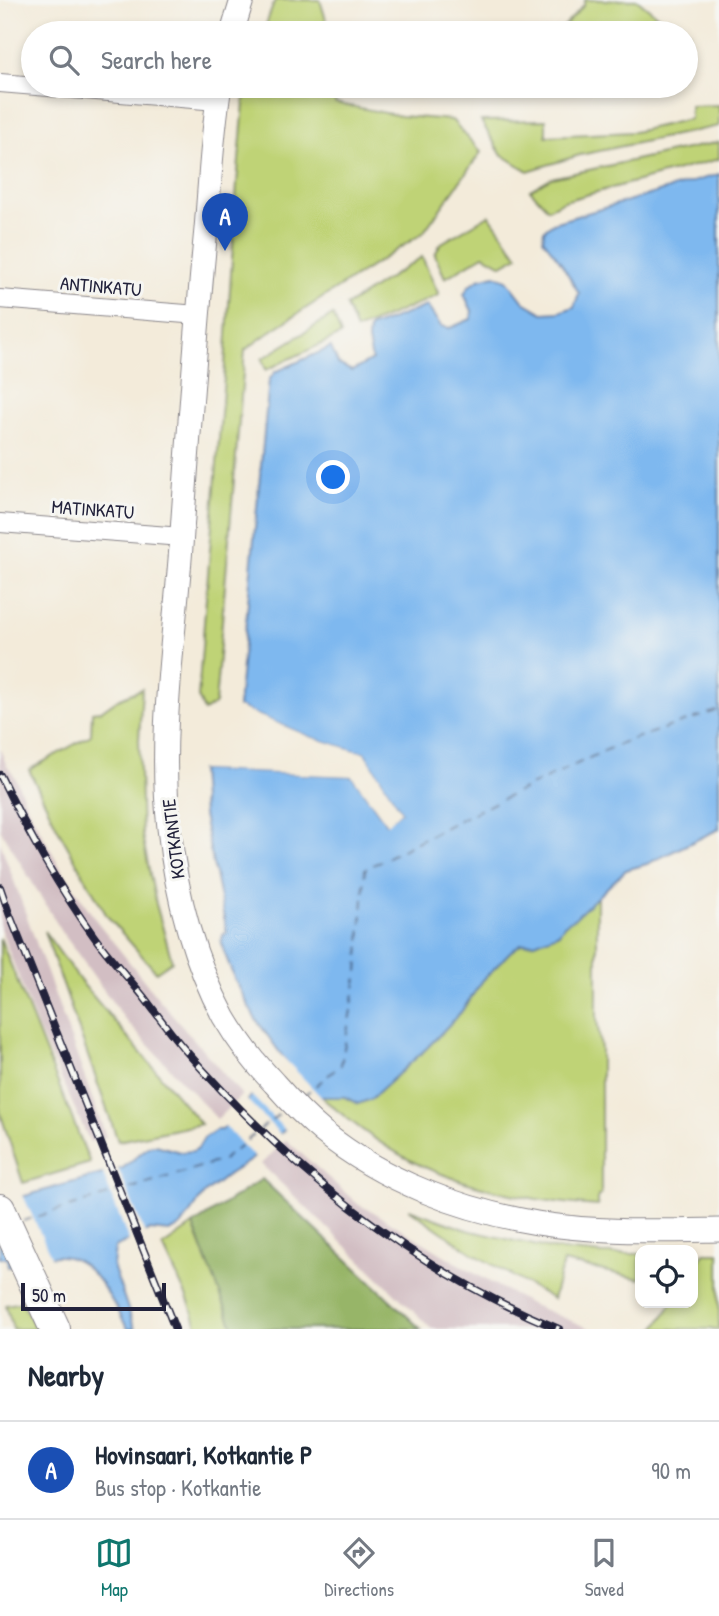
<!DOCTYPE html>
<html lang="en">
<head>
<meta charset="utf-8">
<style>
	body { margin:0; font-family:"Patrick Hand",sans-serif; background:#f6f6f7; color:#1f2937 }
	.controls { position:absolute; right:21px; bottom:21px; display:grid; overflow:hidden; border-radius:14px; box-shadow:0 4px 10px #0003 }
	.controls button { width:63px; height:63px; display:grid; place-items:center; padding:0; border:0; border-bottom:2px solid #e0e1e3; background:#fff; color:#1f2937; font:35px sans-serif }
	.scale { position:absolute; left:21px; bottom:18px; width:145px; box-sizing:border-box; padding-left:7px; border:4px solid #22223b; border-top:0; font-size:19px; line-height:24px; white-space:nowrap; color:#22223b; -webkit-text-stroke:5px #f6f6f2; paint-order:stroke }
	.you { position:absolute; left:334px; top:478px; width:24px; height:24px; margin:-18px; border:5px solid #fff; border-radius:50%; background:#1a73e8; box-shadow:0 0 0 10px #1a73e833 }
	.badge { display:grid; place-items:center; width:46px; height:46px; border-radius:50%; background:#0f766e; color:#fff; font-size:23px; font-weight:700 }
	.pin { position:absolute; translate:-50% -58px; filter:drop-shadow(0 2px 4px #0008) }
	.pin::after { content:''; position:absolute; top:37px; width:24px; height:21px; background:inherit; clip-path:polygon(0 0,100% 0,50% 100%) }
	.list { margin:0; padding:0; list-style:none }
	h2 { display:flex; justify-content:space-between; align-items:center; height:91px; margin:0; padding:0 28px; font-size:30px }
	h2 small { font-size:23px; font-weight:400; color:#747a83 }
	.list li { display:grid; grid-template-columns:46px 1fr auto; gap:21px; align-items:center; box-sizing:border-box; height:98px; padding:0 28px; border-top:2px solid #e0e1e3 }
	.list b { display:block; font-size:26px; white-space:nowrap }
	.list p { margin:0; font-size:23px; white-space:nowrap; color:#747a83 }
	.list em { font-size:23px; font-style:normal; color:#747a83 }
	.icon { flex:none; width:38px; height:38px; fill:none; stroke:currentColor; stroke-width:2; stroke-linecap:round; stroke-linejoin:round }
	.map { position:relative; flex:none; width:719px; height:1329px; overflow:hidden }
	.search { position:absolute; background:#fff; box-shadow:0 4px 10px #0003; left:21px; right:21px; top:21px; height:77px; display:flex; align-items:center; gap:18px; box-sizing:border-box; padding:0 24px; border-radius:38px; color:#747a83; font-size:26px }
	.sheet { height:189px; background:#fff }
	nav { display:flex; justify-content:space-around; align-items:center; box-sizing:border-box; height:98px; border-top:2px solid #e0e1e3; background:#fff; font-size:19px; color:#747a83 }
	nav a { display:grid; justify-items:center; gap:4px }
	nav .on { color:#0f766e }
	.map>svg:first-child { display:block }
	.industrial { fill:#d2bec3 }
	.green { fill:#bfd376; stroke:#707a58; stroke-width:2 }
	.forest { fill:#97b567; stroke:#5c6c51; stroke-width:2 }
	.water { fill:#7eb8ef; stroke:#506d95; stroke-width:2 }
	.pier { fill:#f3ebda }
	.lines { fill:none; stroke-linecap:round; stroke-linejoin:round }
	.ferry { stroke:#42567a; stroke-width:2; stroke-dasharray:9 7; stroke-linecap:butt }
	.minor-casing { stroke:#8a868a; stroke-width:20 }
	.tertiary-casing { stroke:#8a868a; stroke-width:25 }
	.trunk-casing { stroke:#8a868a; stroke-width:32 }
	.minor { stroke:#fff; stroke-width:18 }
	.tertiary { stroke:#fff; stroke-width:23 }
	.trunk { stroke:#fff; stroke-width:30 }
	.rail-casing { stroke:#22223b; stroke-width:8 }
	.rail { stroke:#f6f6f2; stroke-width:5; stroke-dasharray:16; stroke-linecap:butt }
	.labels { text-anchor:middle; stroke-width:6; stroke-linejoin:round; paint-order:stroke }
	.street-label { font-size:19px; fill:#22223b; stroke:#f6f6f2 }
</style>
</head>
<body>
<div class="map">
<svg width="719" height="1329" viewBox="0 0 719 1329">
	<rect width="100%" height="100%" fill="#f6f6f2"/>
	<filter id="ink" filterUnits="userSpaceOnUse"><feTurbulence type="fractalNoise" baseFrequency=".0143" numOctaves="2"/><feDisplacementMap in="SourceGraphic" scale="14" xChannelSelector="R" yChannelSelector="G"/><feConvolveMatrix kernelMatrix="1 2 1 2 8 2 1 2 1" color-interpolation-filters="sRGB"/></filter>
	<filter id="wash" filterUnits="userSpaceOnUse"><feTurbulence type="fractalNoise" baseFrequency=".00686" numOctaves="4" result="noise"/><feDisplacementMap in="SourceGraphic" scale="28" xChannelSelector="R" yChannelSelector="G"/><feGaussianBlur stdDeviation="1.57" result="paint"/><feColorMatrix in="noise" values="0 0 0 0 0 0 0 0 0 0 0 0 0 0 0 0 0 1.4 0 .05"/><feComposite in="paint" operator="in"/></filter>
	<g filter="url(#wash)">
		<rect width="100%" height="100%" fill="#f3ebda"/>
		<g class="industrial">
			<polygon points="0,749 5,762 15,777 28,808 59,865 95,919 158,998 242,1095 217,1119 126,1021 62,932 0,829"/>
			<polygon points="0,842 64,1020 106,1137 90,1142 38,1028 0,928"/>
			<polygon points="286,1140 359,1205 372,1211 465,1268 528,1303 591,1329 432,1329 261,1164"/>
		</g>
		<g class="green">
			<polygon points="275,0 320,0 330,33 263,33"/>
			<polygon points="585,0 638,0 674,29 689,31 689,44 686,44 686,33 558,33 584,5"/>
			<polygon points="249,86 334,86 335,103 401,116 452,120 481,152 423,233 274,329 245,350 215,704 204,711 198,697 225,365 237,183 244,103"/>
			<polygon points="719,105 719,126 580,155 528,171 501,154 481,121 546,120 546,136 634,132 690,119 690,106"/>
			<polygon points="719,142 719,159 564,201 548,209 530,190 551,178"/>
			<polygon points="489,215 518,256 502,265 484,255 445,278 435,255 440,244"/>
			<polygon points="422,257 439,295 356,330 346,306"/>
			<polygon points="333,315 341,335 266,370 262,359"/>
			<polygon points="142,689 139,740 142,835 156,904 172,961 156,972 107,916 61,835 29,770 91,735 92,712 101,711 118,699"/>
			<path d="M597,897V1020L601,1049V1195L598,1196V1206C544,1203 479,1190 429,1169C390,1153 353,1124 321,1097H345L358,1104L371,1099L428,1047L461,1012L483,980L510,952L521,944L535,943L559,933L564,925Z"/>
			<polygon points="44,931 81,982 201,1124 118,1141"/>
			<polygon points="0,938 90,1163 23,1183 0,1112"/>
			<polygon points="409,1209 467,1230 551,1249 601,1254 640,1254 640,1279 563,1262 553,1299 472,1253"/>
			<polygon points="193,1225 234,1329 198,1329 190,1304 163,1246"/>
			<polygon points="704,1253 719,1253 719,1329 655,1329 672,1303 693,1303 693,1271"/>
			<polygon points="22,1302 36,1329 13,1329 6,1305"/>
		</g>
		<polygon class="forest" points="262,1179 421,1329 234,1329 193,1225"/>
		<path class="water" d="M719,174V829L647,864L626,870L575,918L564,925L559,933L535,943L521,944L510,952L483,980L461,1012L428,1047L371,1099L358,1104L345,1097H321L251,1160L229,1174L204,1194L180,1227L169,1232L150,1230L115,1247L113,1266L135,1329H128C113,1304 92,1254 57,1256C41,1257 24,1264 8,1267L7,1258H0V1203L123,1168L149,1146L156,1145L180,1152L193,1151L198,1148L204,1138L216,1130H222L248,1103V1099L288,1064L255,1018L234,978L221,943L223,934L227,933L203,815L200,770L352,776L386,823L401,811L364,752L356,751L310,737L238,707L269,380L275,372L331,347L338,364L352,371L372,360L368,341L369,328L427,306L441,326L450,328L471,319L472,311L464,294L469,286L479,279L495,275L507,280L524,302L543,313L559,312L574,307L579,293L560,261L543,239L544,230L553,223Z"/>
		<g class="pier">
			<polygon points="238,707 310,737 356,751 364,752 401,811 387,824 352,776 200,770 203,766 353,773 387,819 396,811 362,756 355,755 308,740 237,710"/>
			<polygon points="281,1055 325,1101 323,1101 287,1132 249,1093 283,1063 278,1058"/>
			<polygon points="245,1098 282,1136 256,1159 223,1124 245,1102"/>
			<polygon points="117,1166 146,1236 130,1244 102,1171"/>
			<polygon points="22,1193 53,1261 15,1269 0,1199"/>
		</g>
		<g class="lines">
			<g class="ferry">
				<polyline points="303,1096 341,1065 358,972 365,869 467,816 621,743 719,710"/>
				<polyline points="23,1221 223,1160 284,1110"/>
			</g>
		</g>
	</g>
	<g filter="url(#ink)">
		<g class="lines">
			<defs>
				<g id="minor">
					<polyline points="0,83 217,101"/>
					<polyline points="0,299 198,315"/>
					<polyline points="0,523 182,537"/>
				</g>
				<g id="tertiary">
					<polyline points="232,33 242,0"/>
					<path d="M220,86C212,133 210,182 206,229C196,330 189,431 182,532C176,630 158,730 169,828C176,893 193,959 224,1017C238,1041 255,1063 274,1083C289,1100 305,1117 323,1132C383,1181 461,1210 537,1223C596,1233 659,1231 719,1230"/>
				</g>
				<polyline id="trunk" points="0,1209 55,1329"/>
			</defs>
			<use href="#minor" class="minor-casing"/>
			<use href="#tertiary" class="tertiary-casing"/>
			<use href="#trunk" class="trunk-casing"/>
			<use href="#minor" class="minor"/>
			<use href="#tertiary" class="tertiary"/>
			<use href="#trunk" class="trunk"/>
			<defs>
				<g id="rail">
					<path d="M0,775C27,831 57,885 93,935C108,956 127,976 143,996C157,1014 170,1033 185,1050C289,1168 413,1270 559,1329"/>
					<polyline points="0,887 9,913 175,1329"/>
				</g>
			</defs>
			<use href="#rail" class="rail-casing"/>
			<use href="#rail" class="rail"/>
		</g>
	</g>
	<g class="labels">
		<g class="street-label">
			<text transform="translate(101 286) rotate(5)" y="7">ANTINKATU</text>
			<text transform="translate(93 509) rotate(4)" y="7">MATINKATU</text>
			<text transform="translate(173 839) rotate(-97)" y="7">KOTKANTIE</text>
		</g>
	</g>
</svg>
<div class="controls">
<button><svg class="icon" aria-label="locate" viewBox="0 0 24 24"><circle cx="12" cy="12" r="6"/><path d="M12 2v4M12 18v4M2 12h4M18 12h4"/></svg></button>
</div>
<div class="scale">50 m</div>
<div class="you"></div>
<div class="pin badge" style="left:225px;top:251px;background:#1a4fb4">A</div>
<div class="search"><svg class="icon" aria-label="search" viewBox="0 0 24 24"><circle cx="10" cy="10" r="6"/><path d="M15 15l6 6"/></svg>Search here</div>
</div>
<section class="sheet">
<h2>Nearby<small></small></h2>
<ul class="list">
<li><span class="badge" style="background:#1a4fb4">A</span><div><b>Hovinsaari, Kotkantie P</b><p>Bus stop · Kotkantie</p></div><em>90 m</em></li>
</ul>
</section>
<nav>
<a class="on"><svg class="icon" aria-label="map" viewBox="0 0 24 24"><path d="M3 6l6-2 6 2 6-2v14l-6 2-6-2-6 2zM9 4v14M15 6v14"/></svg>Map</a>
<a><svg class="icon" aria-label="directions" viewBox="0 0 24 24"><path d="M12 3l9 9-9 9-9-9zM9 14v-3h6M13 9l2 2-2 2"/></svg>Directions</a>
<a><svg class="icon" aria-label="saved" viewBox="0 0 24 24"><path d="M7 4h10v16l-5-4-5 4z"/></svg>Saved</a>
</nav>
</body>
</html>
